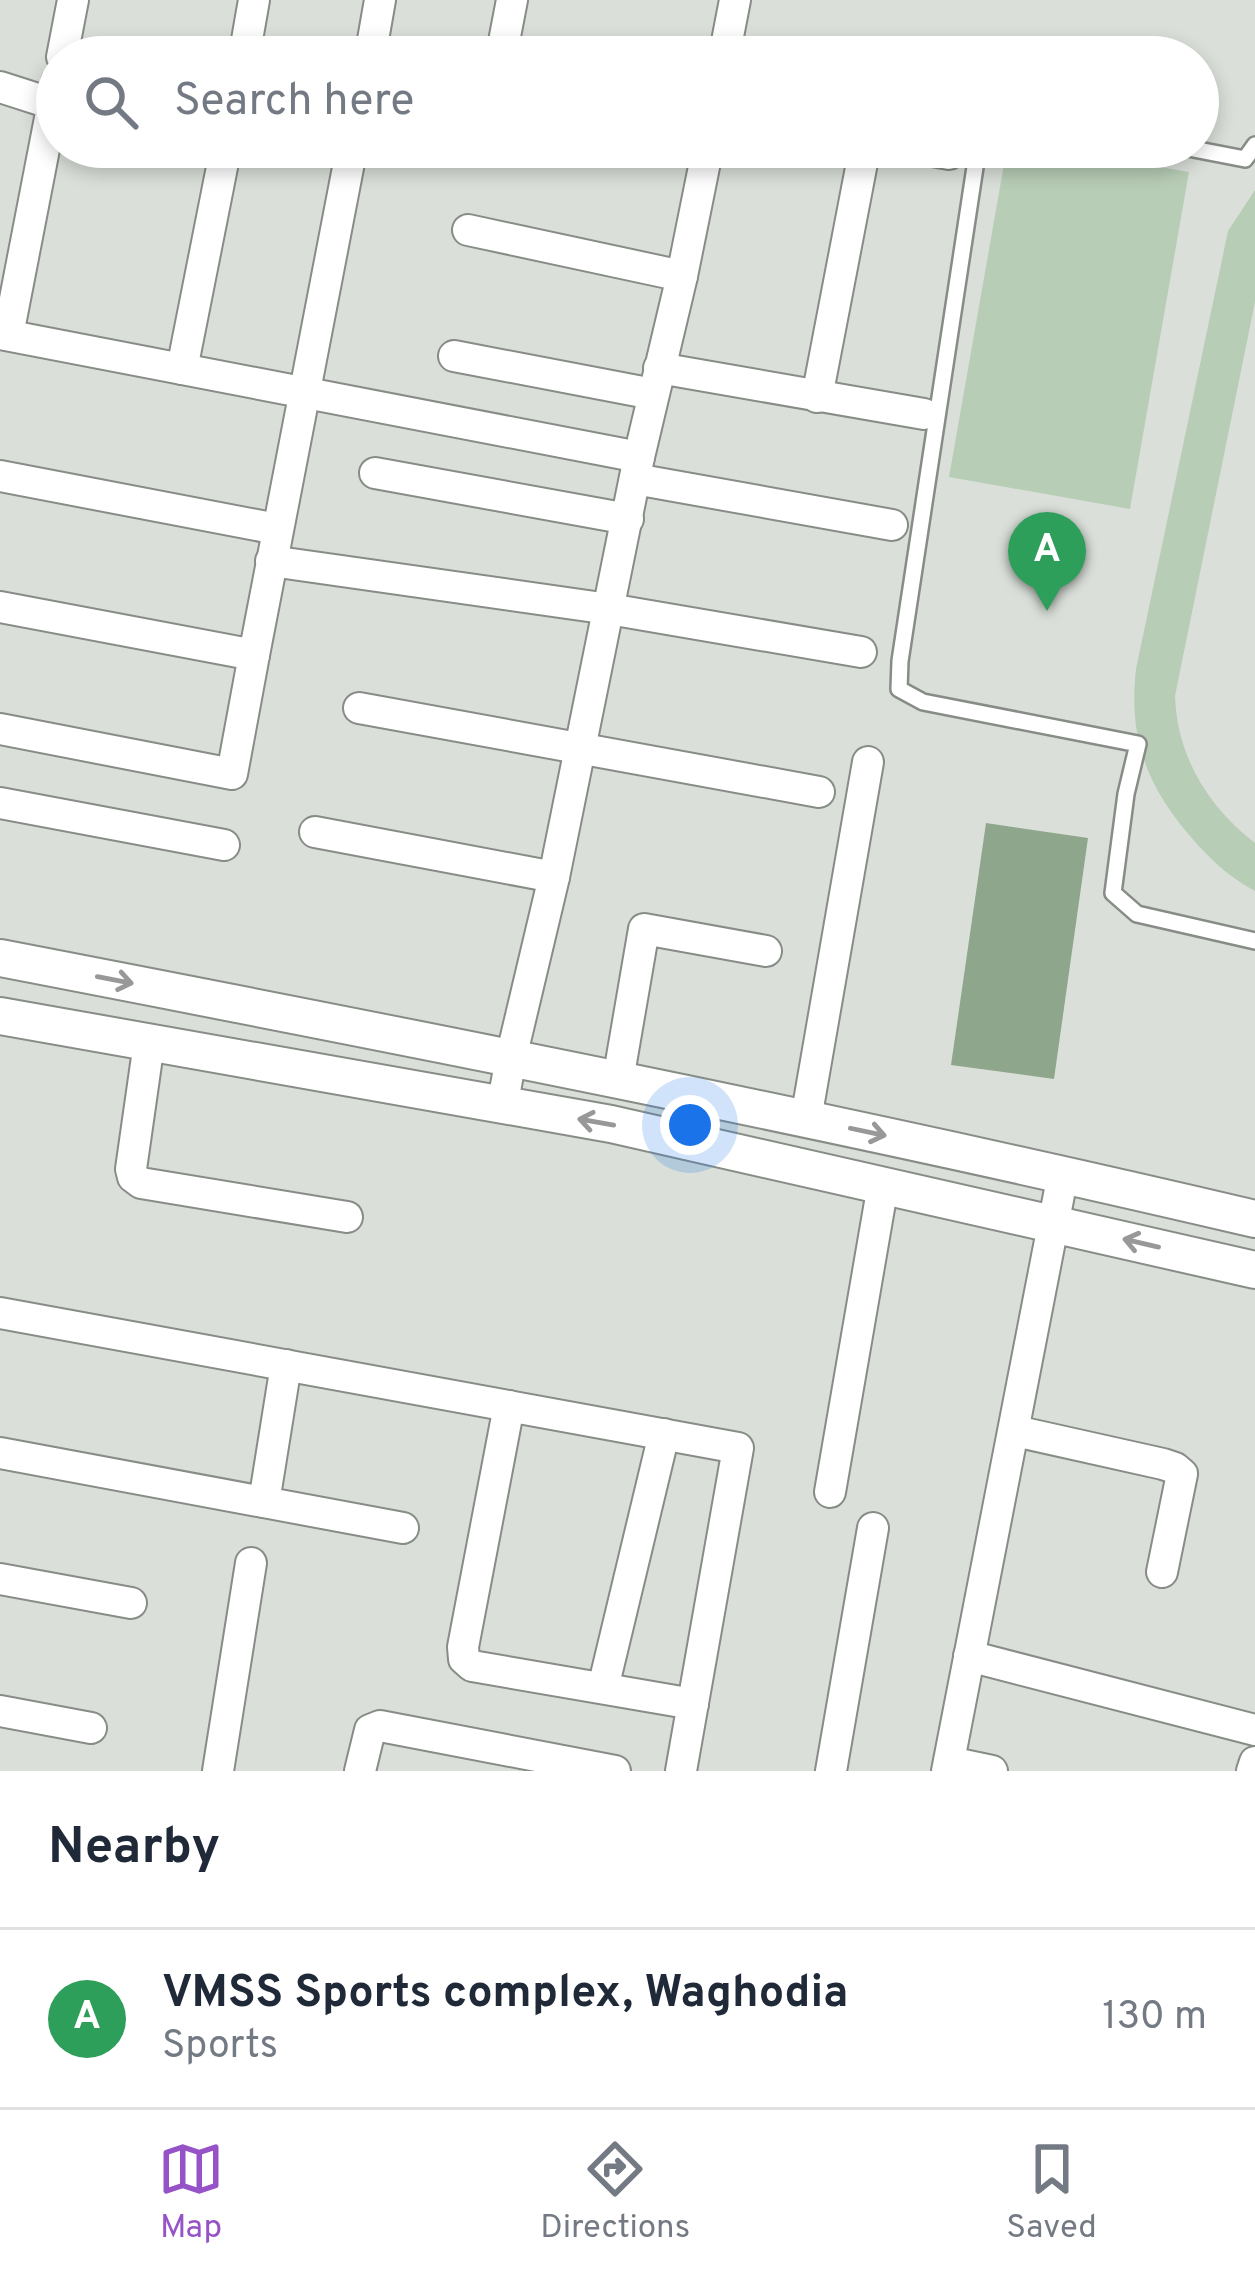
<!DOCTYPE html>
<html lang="en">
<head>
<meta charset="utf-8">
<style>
	body { margin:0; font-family:Overpass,sans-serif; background:#f6f6f7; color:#1f2937 }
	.you { position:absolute; left:690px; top:1125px; width:42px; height:42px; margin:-30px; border:9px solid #fff; border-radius:50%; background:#1a73e8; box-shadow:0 0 0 18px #1a73e833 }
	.badge { display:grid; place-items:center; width:78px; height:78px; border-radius:50%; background:#9652c7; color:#fff; font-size:39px; font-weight:700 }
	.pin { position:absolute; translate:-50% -99px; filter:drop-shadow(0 3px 6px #0008) }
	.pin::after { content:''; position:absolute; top:63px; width:42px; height:36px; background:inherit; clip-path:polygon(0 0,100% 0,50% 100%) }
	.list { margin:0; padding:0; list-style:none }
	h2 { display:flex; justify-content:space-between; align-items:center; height:156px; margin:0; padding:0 48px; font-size:51px }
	h2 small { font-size:39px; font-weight:400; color:#747a83 }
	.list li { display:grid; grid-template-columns:78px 1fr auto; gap:36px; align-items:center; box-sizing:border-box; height:180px; padding:0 48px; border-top:3px solid #e0e1e3 }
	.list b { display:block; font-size:45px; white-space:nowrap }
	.list p { margin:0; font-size:39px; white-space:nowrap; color:#747a83 }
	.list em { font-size:39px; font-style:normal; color:#747a83 }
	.icon { flex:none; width:66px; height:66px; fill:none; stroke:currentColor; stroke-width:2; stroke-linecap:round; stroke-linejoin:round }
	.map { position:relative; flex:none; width:1255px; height:1771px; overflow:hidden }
	.search { position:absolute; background:#fff; box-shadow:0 6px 18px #0003; left:36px; right:36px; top:36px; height:132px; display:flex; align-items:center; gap:30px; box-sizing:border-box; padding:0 42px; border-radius:66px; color:#747a83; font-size:45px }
	.sheet { height:336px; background:#fff }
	nav { display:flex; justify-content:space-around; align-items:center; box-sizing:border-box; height:168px; border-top:3px solid #e0e1e3; background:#fff; font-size:33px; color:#747a83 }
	nav a { display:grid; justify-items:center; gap:6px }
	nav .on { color:#9652c7 }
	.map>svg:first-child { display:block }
	.green { fill:#b8cdb6 }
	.water { fill:#8ea68b }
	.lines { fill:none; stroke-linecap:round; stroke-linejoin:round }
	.service-casing { stroke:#878d86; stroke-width:20 }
	.minor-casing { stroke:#878d86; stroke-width:34 }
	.tertiary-casing { stroke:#878d86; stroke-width:40 }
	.service { stroke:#fff; stroke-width:15 }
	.minor { stroke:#fff; stroke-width:30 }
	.tertiary { stroke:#fff; stroke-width:36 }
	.oneway { stroke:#979897 }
</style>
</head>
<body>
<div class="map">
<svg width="1255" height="1771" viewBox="0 0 1255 1771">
	<rect width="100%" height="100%" fill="#dae0d9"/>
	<g class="green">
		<polygon points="1007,147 1044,147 1189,172 1130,509 949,477"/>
		<path d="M1255,190V302L1175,696C1177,756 1208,807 1255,843V891C1232,879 1213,862 1196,843C1148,789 1128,741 1136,669L1228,231Z"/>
	</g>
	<polygon class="water" points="986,823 1088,838 1054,1079 951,1065"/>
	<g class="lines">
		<defs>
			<g id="service">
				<polyline points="982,147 977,154 900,661 899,689 923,702 1138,744 1126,794 1113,893 1137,914 1255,941"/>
				<polyline points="1183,147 1245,159 1255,145"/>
			</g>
			<g id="minor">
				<polyline points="62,57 73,0"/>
				<polyline points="244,57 254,0"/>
				<polyline points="370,57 380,0"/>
				<polyline points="501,57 512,0"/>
				<polyline points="724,57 735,0"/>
				<polyline points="0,87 53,104"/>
				<polyline points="910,147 949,154"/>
				<polyline points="468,230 682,276"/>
				<polyline points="0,334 639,457"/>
				<polyline points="8,335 57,82"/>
				<polyline points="454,356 653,394"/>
				<polyline points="659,368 924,414"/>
				<polyline points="182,369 226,147"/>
				<polyline points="817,397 865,147"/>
				<polyline points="375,473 628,519"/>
				<polyline points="0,476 277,529"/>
				<polyline points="635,479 892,525"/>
				<polyline points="271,561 609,609 861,652"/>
				<polyline points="0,607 254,655 352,147"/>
				<polyline points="359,708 819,792"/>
				<polyline points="0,729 232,774 254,655"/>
				<polyline points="0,803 224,845"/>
				<polyline points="315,832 554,877"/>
				<polyline points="149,1043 131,1169 133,1177 141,1183 347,1217"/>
				<polyline points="618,1080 644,929 766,951"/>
				<polyline points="502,1107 511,1058 554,877 639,457 682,276 708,147"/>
				<polyline points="806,1119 868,762"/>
				<polyline points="0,1313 738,1448 681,1771"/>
				<polyline points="509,1406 463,1647 464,1659 472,1666 693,1704"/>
				<polyline points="1015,1431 1163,1464 1175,1468 1182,1474 1162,1572"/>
				<polyline points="0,1453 403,1528"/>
				<polyline points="830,1492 883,1185"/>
				<polyline points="264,1502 286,1365"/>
				<polyline points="0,1579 131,1603"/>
				<polyline points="969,1656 1255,1730"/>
				<polyline points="603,1688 664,1434"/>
				<polyline points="0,1711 91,1728"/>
				<polyline points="949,1762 992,1771"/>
				<polyline points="218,1771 251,1563"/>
				<polyline points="360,1771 370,1730 380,1726 615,1771"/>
				<polyline points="831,1771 873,1528"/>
				<polyline points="947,1771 1063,1174"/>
				<polyline points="1252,1771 1255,1762"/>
			</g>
			<g id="tertiary">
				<path d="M0,958C420,1039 839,1121 1255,1219"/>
				<polyline points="0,1016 611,1124 1255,1270"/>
			</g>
		</defs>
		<use href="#service" class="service-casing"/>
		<use href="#minor" class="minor-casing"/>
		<use href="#tertiary" class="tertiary-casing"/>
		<use href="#service" class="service"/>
		<use href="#minor" class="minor"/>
		<use href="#tertiary" class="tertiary"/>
	</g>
	<defs><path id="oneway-shaft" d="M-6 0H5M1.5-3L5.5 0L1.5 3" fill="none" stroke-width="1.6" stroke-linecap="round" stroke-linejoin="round" transform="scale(3)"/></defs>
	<g class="oneway">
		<use href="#oneway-shaft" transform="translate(115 980) rotate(11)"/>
		<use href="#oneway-shaft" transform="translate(596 1122) rotate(-170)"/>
		<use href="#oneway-shaft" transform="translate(868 1132) rotate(12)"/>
		<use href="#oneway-shaft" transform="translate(1141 1243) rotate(-167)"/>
	</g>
</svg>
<div class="you"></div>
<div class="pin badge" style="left:1047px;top:611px;background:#2e9e5b">A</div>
<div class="search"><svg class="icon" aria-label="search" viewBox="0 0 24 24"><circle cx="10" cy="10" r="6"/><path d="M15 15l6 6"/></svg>Search here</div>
</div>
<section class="sheet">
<h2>Nearby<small></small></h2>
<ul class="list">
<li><span class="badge" style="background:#2e9e5b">A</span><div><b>VMSS Sports complex, Waghodia</b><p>Sports</p></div><em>130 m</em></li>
</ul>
</section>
<nav>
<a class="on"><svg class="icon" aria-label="map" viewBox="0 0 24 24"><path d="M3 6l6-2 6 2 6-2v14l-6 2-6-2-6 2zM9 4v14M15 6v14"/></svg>Map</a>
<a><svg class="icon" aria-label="directions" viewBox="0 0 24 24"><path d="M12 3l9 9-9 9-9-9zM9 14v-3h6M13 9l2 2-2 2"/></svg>Directions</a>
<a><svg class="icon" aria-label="saved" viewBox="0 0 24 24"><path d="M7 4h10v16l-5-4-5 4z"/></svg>Saved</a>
</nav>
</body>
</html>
